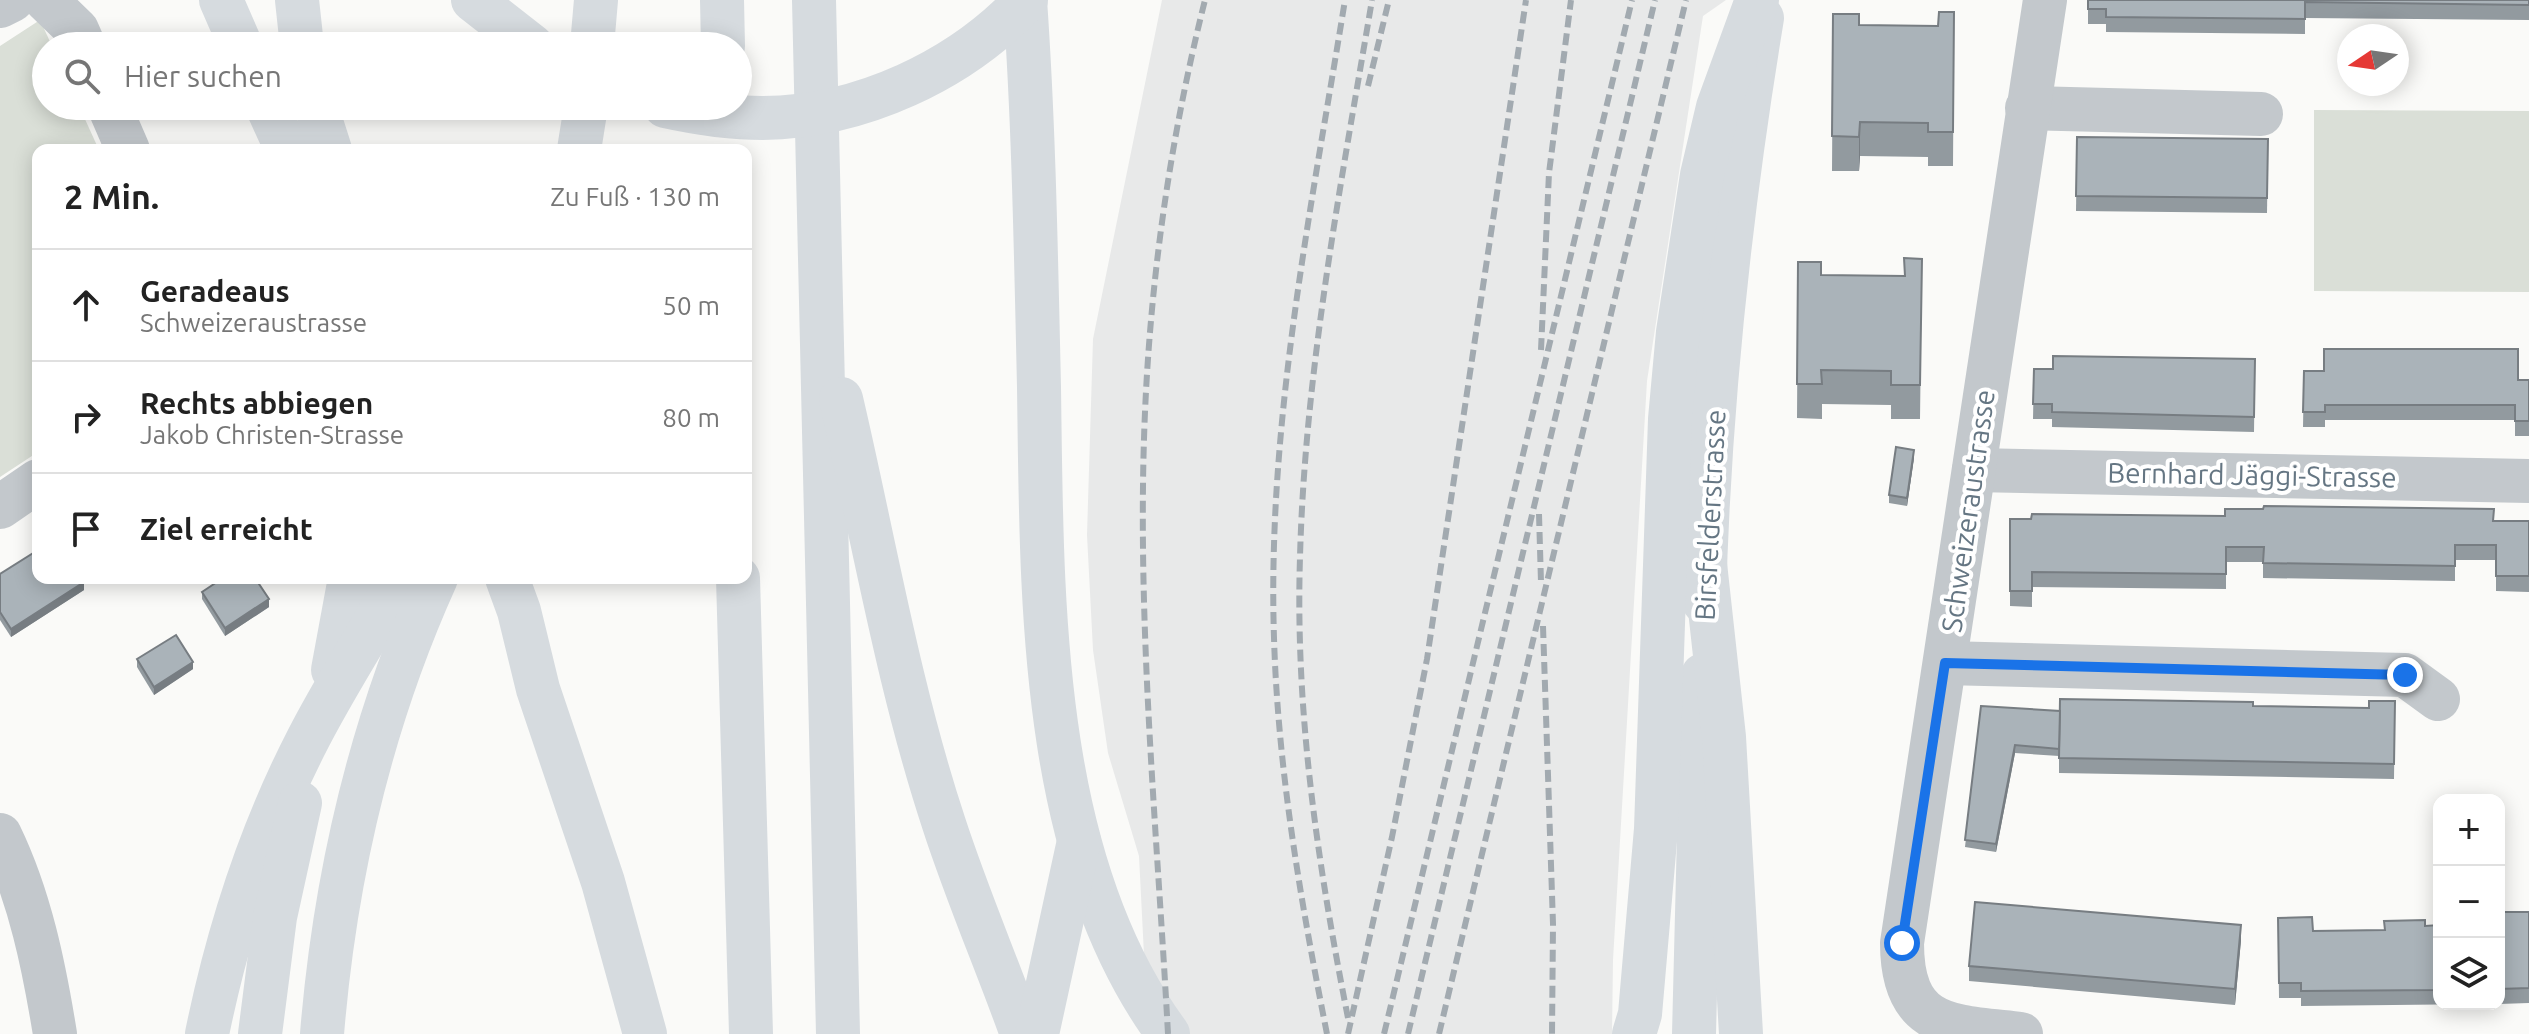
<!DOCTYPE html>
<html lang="de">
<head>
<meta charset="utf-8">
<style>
	body { margin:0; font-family:Ubuntu,sans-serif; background:#f6f6f6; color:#222 }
	.controls { position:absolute; right:24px; bottom:24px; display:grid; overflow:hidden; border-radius:16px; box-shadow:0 4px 20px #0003 }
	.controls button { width:72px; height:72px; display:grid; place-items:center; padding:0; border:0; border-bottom:2px solid #e0e0e0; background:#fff; color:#222; font:40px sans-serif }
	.compass { position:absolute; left:2337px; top:24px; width:72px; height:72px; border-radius:50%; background:#fff; box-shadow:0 4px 20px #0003; rotate:257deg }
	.stop { position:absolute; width:24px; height:24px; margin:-18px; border:6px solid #1a73e8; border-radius:50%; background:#fff }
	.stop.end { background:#1a73e8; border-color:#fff; box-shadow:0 2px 8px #0008 }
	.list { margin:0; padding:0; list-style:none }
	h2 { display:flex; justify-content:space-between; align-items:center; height:104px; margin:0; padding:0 32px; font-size:34px }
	h2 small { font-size:26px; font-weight:400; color:#767676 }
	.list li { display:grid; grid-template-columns:52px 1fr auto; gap:24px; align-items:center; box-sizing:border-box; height:112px; padding:0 32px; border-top:2px solid #e0e0e0 }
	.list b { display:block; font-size:30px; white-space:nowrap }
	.list p { margin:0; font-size:26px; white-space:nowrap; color:#767676 }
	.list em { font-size:26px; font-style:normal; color:#767676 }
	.icon { flex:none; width:44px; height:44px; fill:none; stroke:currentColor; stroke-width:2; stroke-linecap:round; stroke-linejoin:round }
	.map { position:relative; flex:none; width:2529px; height:1034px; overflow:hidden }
	.search { position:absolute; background:#fff; box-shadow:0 4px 20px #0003; left:32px; top:32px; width:720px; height:88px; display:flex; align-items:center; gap:20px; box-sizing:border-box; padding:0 28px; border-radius:44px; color:#767676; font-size:30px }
	.panel { position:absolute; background:#fff; box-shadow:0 4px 20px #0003; left:32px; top:144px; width:720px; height:440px; border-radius:16px }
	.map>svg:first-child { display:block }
	.built { fill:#e8e9e9 }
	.green { fill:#dadfd7 }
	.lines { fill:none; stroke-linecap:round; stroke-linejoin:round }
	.minor { stroke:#c3c8cc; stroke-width:44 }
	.major { stroke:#d6dbdf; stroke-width:44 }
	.highway { stroke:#d6dbdf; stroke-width:44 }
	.rail { stroke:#a2aab0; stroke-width:6; stroke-dasharray:12 6; stroke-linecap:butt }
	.wall { fill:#929a9f }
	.shaded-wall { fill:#777d82 }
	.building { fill:#aab3b9; stroke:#777d82; stroke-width:2 }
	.route { stroke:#1a73e8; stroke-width:10 }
	.labels { text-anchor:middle; stroke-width:8; stroke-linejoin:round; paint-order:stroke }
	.street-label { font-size:28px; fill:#657683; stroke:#fff }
</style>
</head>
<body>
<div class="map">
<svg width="2529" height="1034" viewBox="0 0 2529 1034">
	<rect width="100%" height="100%" fill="#fafaf8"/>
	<polygon class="built" points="1162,0 1726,0 1703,16 1647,381 1613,960 1612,1034 1148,1034 1139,856 1108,753 1093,650 1087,535 1093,339"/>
	<g class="green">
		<polygon points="40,20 52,46 46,46 46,106 79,106 99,150 38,150 38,452 0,477 0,46"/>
		<polygon points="2314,110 2529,111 2529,292 2314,291"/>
	</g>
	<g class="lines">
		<g class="minor">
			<polyline points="46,0 77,30 84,46"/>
			<polyline points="0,6 12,0"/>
			<polyline points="109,106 128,150"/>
			<polyline points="2027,108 2261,114"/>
			<polyline points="1974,470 2529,481"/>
			<polyline points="0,507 38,481"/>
			<polyline points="1945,663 2405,675 2438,699"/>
			<path d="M0,835C30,897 44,966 55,1034"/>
			<path d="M2021,1034C1952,1026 1902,1030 1902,943L2045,0"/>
		</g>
		<g class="major">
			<path d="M1704,602C1709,407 1730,211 1762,18"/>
			<polyline points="1694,1034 1703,675"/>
		</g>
		<g class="highway">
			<polyline points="221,0 241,46"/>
			<polyline points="297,0 302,46"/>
			<polyline points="473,0 532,46"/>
			<polyline points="722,0 723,46"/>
			<polyline points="814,0 838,1034"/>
			<path d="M1025,0C1034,129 1036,258 1039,387C1042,596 1038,858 1168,1034"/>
			<polyline points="592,46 596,0"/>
			<polyline points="267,106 287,150"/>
			<polyline points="316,106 330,150"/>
			<path d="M665,106C697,113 730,118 763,118C860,117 960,71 1026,0"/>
			<polyline points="579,150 586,106"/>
			<path d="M841,399C874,540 898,685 944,824C967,895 997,964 1022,1034"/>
			<polyline points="1705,564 1724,737 1741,1034"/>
			<polyline points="507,578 519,611 538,689 603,882 645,1034"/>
			<polyline points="738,578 751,1034"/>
			<polyline points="333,670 350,578"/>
			<path d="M207,1034C228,931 260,832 308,739C336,684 371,632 399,578"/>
			<polyline points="260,1034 275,917 300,803"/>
			<path d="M322,1034C335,876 371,722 436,578"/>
			<polyline points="1037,1034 1079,841"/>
			<polyline points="1634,1034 1640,1014 1656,829 1670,419 1678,332 1702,175 1718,107 1757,0"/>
		</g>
		<g class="rail">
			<polyline points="1368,86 1389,0"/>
			<polyline points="1541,350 1549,173 1571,0"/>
			<polyline points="1539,514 1541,582"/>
			<polyline points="1543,626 1553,924 1552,1034"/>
			<path d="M1348,1018C1318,866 1295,713 1300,557C1305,370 1341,184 1372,0"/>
			<path d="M1168,1034C1157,829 1136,617 1145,412C1151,273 1171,135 1205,0"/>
			<path d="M1327,1034C1301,903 1278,771 1274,638C1267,424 1311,210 1345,0"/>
			<polyline points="1348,1034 1392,837 1427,659 1526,0"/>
			<polyline points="1384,1034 1632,0"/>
			<polyline points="1408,1034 1655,0"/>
			<polyline points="1439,1034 1686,0"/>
		</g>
	</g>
	<g class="wall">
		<polygon points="2088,0 2529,0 2529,20 2305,18 2305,34 2106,32 2106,24 2088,24"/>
		<polygon points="1954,12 1953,166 1928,166 1928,157 1860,156 1859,171 1832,171 1833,14 1859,25 1938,26"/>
		<polygon points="2077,137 2268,139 2267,213 2076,211"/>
		<polygon points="1922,259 1920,419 1891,419 1891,405 1822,404 1822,419 1797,418 1798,262 1821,275 1905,276"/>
		<polygon points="2255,359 2254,432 2052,427 2052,419 2033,419 2034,369 2053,369"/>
		<polygon points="2304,371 2529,380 2529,436 2515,436 2515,420 2325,420 2325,427 2303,427"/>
		<polygon points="1914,458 1907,506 1889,503 1889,495"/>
		<polygon points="2010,519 2529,521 2529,592 2496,591 2496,560 2455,560 2455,581 2263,578 2263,562 2226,562 2226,589 2032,587 2032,607 2010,606"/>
		<polygon points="0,574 84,590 11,637 0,620"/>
		<polygon points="202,592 269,607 225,636 202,599"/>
		<polygon points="137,659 193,669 154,695 137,667"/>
		<polygon points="2395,701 2394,779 2059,773 2059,756 2015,753 1996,852 1965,847 1981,706 2060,711 2253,706 2369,708"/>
		<polygon points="2529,912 2529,1003 2499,1004 2499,924"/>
		<polygon points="2278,918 2313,931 2384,930 2384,921 2425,926 2439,925 2439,1004 2485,1004 2301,1006 2301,998 2279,998"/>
		<polygon points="2241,940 2235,1005 1969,981 1969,966"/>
	</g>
	<g class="shaded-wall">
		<polygon points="1860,122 1860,156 1859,171 1859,137"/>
		<polygon points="1914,450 1914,458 1907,506 1907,498"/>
		<polygon points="84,582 84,590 11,637 11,629"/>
		<polygon points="269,599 269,607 225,636 225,628"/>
		<polygon points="193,662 193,669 154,695 154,687"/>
		<polygon points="2015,745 2015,753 1996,852 1996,844"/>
		<polygon points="2241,925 2241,940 2235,1005 2235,989"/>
	</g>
	<g class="building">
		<polygon points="2088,0 2529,0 2529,5 2305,2 2305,19 2106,17 2106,9 2088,9"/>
		<polygon points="1939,12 1954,12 1953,132 1928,132 1928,123 1860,122 1859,137 1832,136 1833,14 1859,14 1859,25 1938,26"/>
		<polygon points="2077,137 2268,139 2267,198 2076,196"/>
		<polygon points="1904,258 1922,259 1920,385 1891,385 1891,371 1821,370 1822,384 1797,384 1798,262 1821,262 1821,275 1905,276"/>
		<polygon points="2324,349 2518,349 2518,380 2529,380 2529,421 2515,421 2515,405 2325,405 2325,412 2303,412 2304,371 2324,371"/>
		<polygon points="2053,356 2255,359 2254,417 2052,412 2052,404 2033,404 2034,369 2053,369"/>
		<polygon points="1896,447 1914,450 1907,498 1889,495"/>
		<polygon points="2264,506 2494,509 2493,521 2529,521 2529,576 2496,576 2496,545 2455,545 2455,566 2263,563 2264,547 2226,547 2226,574 2032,572 2032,591 2010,591 2010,519 2031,519 2032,514 2225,516 2225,509 2263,509"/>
		<polygon points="38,550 38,578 81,578 84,582 11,629 0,612 0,574"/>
		<polygon points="223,578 255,578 269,599 225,628 202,592"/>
		<polygon points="176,635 193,662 154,687 137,659"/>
		<polygon points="2060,699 2253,702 2253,706 2369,708 2369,701 2395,701 2394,764 2059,758"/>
		<polygon points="1981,706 2060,711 2059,749 2015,745 1996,844 1965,840"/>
		<polygon points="1975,902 2241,925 2235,989 1969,966"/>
		<polygon points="2502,912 2529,912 2529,988 2499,989 2499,924 2502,924"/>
		<polygon points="2312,917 2313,931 2385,930 2384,921 2425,920 2425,926 2439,925 2439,990 2301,991 2301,983 2279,983 2278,918"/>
	</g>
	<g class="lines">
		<polyline class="route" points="1902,943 1945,663 2405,675"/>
	</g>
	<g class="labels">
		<g class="street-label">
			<text transform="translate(2252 475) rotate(1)" y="10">Bernhard Jäggi-Strasse</text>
			<text transform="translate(1968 511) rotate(-82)" y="10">Schweizeraustrasse</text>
			<text transform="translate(1710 515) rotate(-87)" y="10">Birsfelderstrasse</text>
		</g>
	</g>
</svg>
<div class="controls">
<button>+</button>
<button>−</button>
<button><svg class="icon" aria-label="layers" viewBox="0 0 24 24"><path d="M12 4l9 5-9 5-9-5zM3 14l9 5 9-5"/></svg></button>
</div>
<svg class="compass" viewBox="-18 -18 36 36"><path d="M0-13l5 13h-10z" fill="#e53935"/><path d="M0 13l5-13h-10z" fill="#767676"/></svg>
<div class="stop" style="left:1902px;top:943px"></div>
<div class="stop end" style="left:2405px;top:675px"></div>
<div class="search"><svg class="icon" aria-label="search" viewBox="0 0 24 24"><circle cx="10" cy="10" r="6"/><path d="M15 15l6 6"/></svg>Hier suchen</div>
<section class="panel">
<h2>2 Min.<small>Zu Fuß · 130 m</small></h2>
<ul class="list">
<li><svg class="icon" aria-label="ahead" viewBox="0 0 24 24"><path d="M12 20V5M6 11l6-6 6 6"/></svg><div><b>Geradeaus</b><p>Schweizeraustrasse</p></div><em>50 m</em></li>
<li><svg class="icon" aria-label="right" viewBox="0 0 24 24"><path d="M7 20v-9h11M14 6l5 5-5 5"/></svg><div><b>Rechts abbiegen</b><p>Jakob Christen-Strasse</p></div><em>80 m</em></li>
<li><svg class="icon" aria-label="arrive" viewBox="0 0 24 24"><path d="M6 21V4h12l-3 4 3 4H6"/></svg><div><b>Ziel erreicht</b></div></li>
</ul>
</section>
</div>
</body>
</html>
